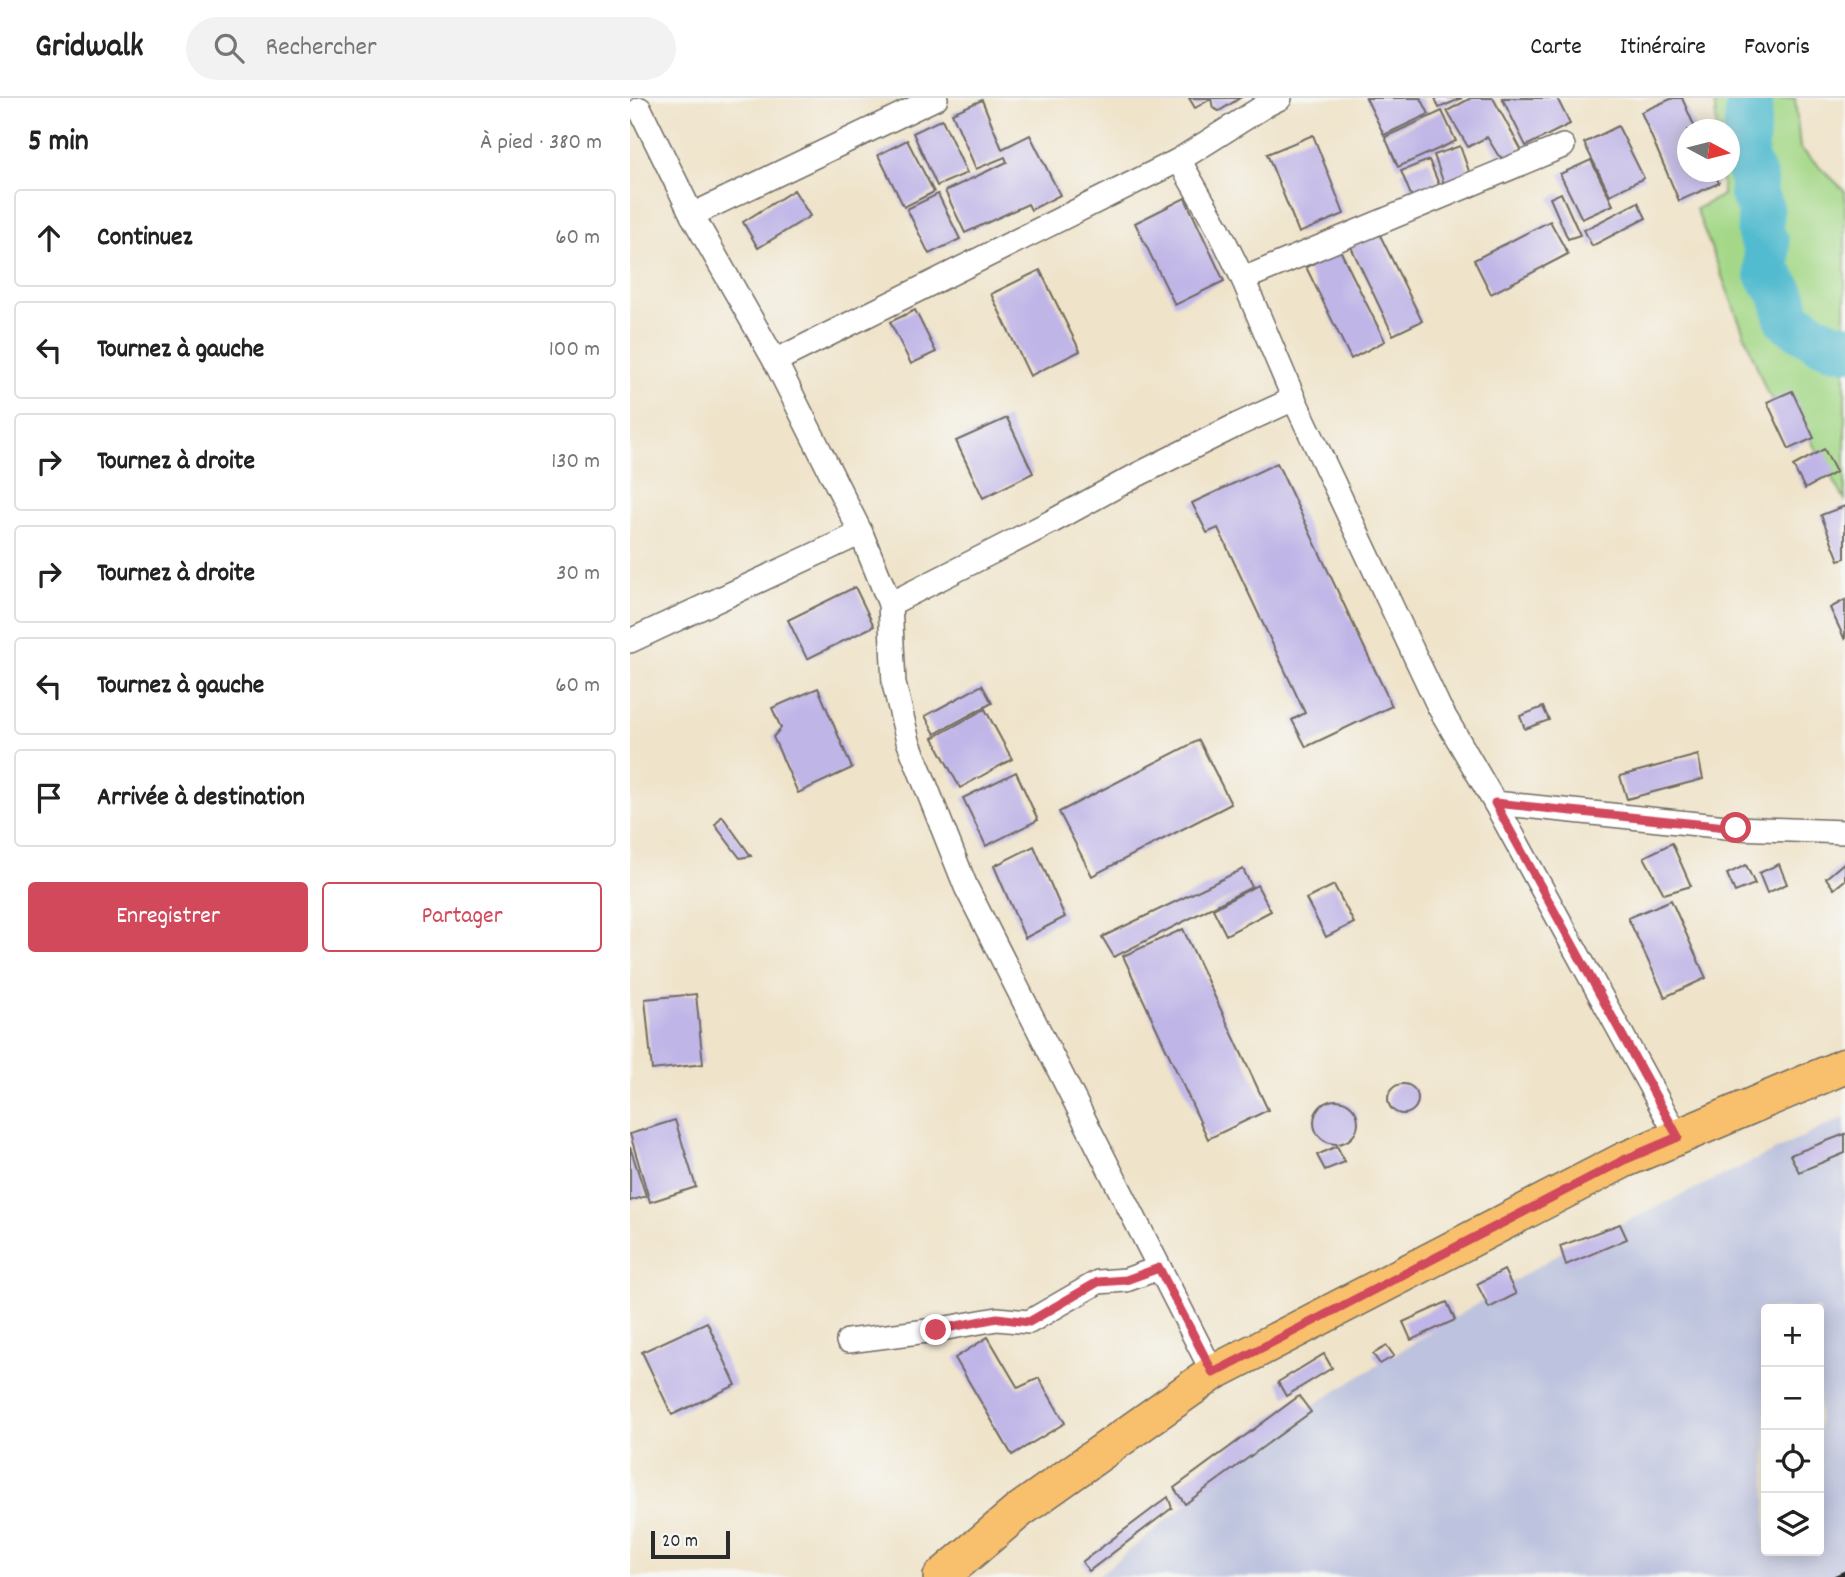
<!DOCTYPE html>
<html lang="fr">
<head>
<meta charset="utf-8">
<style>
	body { margin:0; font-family:Dekko,sans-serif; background:#f2f2f2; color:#222 }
	.controls { position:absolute; right:21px; bottom:21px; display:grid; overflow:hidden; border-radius:7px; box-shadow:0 4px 18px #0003 }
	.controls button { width:63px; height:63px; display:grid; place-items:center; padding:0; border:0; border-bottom:2px solid #e0e0e0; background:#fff; color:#222; font:35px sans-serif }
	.compass { position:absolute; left:1047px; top:21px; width:63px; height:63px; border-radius:50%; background:#fff; box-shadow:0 4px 18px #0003; rotate:97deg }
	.scale { position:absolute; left:21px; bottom:18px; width:79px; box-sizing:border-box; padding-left:7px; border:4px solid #2b2b2b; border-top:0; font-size:19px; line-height:24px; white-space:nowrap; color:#2b2b2b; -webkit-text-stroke:5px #f6f6f2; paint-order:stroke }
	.stop { position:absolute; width:21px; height:21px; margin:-16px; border:5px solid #d1495b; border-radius:50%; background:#fff }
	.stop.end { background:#d1495b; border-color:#fff; box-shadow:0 2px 7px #0008 }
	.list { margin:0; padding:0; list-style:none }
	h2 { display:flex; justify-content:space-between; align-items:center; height:91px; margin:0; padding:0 28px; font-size:30px }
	h2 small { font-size:23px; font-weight:400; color:#767676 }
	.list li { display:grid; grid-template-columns:46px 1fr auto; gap:21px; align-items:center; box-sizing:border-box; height:98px; margin:0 14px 14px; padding:0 14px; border:2px solid #e0e0e0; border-radius:7px }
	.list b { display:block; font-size:26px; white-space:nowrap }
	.list em { font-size:23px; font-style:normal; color:#767676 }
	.actions { display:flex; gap:14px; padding:21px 28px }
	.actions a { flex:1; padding:16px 0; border:2px solid #d1495b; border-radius:7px; text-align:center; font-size:24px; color:#d1495b }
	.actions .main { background:#d1495b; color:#fff }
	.icon { flex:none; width:38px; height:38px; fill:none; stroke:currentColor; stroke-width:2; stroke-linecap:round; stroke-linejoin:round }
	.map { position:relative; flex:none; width:1215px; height:1479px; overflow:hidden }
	header { display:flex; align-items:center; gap:42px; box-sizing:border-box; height:98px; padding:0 35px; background:#fff; border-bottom:2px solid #e0e0e0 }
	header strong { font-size:33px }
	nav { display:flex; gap:38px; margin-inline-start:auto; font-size:24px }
	.search { width:490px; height:63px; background:#f2f2f2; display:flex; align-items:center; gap:18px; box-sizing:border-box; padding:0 24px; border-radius:38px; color:#767676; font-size:26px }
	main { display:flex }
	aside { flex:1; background:#fff }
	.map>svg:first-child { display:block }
	.industrial { fill:#bdc3de; fill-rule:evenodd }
	.green { fill:#a4d888; stroke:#68825a; stroke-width:2 }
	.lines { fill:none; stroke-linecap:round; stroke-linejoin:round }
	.river { stroke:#52bbcf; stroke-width:47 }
	.building { fill:#c0b5e7 }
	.minor-casing { stroke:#706b62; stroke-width:26 }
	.primary-casing { stroke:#706b62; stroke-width:38 }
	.minor { stroke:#fff; stroke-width:23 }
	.primary { stroke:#f8bf6c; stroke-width:35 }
	.rail { stroke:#2b2b2b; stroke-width:5 }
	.route { stroke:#d1495b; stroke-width:9 }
</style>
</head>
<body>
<header>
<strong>Gridwalk</strong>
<div class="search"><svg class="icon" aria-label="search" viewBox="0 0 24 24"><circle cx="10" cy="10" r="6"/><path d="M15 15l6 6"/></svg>Rechercher</div>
<nav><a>Carte</a><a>Itinéraire</a><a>Favoris</a></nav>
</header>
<main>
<aside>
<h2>5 min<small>À pied · 380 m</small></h2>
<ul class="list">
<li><svg class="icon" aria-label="ahead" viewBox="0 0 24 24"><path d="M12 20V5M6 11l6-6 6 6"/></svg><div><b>Continuez</b></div><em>60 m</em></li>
<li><svg class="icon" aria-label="left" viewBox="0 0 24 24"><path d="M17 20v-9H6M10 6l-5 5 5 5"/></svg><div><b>Tournez à gauche</b></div><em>100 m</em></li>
<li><svg class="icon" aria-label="right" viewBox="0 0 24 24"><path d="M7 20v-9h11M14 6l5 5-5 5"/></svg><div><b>Tournez à droite</b></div><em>130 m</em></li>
<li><svg class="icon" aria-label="right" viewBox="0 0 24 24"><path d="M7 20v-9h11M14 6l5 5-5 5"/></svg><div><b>Tournez à droite</b></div><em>30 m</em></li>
<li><svg class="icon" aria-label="left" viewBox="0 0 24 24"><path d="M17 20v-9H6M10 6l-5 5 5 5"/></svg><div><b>Tournez à gauche</b></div><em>60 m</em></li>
<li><svg class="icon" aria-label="arrive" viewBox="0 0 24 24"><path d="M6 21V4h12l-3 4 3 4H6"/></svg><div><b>Arrivée à destination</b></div></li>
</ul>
<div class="actions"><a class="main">Enregistrer</a><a>Partager</a></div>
</aside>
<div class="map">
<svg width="1215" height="1479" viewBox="0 0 1215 1479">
	<rect width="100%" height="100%" fill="#f6f6f2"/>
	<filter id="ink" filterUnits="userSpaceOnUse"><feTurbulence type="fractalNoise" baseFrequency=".0143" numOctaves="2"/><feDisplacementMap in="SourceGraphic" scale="14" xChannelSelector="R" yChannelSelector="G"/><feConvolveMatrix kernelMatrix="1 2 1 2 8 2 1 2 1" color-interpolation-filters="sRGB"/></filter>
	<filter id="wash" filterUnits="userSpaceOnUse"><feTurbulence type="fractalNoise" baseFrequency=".00686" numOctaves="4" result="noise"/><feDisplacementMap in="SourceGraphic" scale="28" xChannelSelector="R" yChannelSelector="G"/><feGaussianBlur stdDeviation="1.57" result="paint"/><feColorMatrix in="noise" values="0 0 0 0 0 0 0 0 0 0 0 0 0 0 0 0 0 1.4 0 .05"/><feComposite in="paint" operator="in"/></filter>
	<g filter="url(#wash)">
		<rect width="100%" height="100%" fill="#efe3c9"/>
		<path class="industrial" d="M1215,1019V1475L1206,1479H466L672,1314L928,1156ZM1136,1211H1189V1453H1136Z"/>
		<polygon class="green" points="1084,0 1165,0 1170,50 1215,93 1215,402 1179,339 1137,295 1066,111 1093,97 1091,74 1100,74 1100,32 1087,31"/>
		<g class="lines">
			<polyline class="river" points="1120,0 1114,61 1124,81 1123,95 1131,112 1130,135 1136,145 1138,175 1150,193 1155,204 1156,215 1159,222 1190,242 1200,246 1215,249"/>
		</g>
		<g id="blocks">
			<g class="building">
				<polygon points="559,0 610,0 589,13 583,10 581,1 565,10"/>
				<polygon points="736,0 791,0 799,16 754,37"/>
				<polygon points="805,0 832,0 809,10"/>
				<polygon points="841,0 863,0 892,53 876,62 868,57 857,39 838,49 817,13"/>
				<polygon points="872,0 927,0 940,26 896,48"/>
				<polygon points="1043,0 1052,0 1066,32 1058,32 1058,74 1084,74 1089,85 1049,103 1011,14"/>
				<polygon points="352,2 372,51 400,37 430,97 401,112 398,106 335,135 315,93 377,64 375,59 346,71 322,15"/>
				<polygon points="812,13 826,43 768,69 755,39"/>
				<polygon points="312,21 337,75 307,88 283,35"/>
				<polygon points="988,28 1014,80 980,97 954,45"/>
				<polygon points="683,37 714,116 669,135 637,56"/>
				<polygon points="277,42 304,94 274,109 248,57"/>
				<polygon points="830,48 840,76 814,86 804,57"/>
				<polygon points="799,62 810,89 782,100 771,73"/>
				<polygon points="961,62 983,107 952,121 930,76"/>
				<polygon points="164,92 180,118 128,150 113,124"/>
				<polygon points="931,95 950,137 938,141 920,100"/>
				<polygon points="308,96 330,141 299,156 277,111"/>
				<polygon points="555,100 594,183 545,207 505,125"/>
				<polygon points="1008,104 1016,120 962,148 954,132"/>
				<polygon points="920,123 938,156 861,196 844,162"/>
				<polygon points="749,135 792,223 763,237 721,149"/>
				<polygon points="710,152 755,243 721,261 676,169"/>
				<polygon points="410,172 450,253 400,278 361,196"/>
				<polygon points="285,212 306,254 281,266 260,224"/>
				<polygon points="1162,293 1184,340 1159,351 1137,304"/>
				<polygon points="377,320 403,375 353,400 326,343"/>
				<polygon points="1194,351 1206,374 1175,391 1163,368"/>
				<polygon points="647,365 762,608 676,649 662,622 675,615 588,430 577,435 562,405"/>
				<polygon points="1215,408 1215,460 1209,462 1191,417"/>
				<polygon points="225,489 244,528 177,561 158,522"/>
				<polygon points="1215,502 1215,542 1200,510"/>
				<polygon points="352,587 362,605 305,636 295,618"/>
				<polygon points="188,590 222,670 168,695 143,639 151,630 142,610"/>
				<polygon points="913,609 919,622 895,631 890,618"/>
				<polygon points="355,611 382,661 330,690 303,640"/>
				<polygon points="569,642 601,706 462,778 429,714"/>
				<polygon points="1068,657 1073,681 997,701 990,678"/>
				<polygon points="386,674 408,722 356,748 333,700"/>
				<polygon points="92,718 121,758 110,760 85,727"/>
				<polygon points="1042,745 1061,788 1034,796 1014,759"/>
				<polygon points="404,748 435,819 395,840 364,768"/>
				<polygon points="1215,764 1215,782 1204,791 1196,780"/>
				<polygon points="1149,766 1157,786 1137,795 1129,775"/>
				<polygon points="1116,767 1125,786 1105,794 1097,776"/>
				<polygon points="613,771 622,789 484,859 472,839"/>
				<polygon points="627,787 641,813 596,837 583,811"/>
				<polygon points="704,787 724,825 696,839 676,801"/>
				<polygon points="1041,802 1076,880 1035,899 998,820"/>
				<polygon points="553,831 638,1012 578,1041 493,858"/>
				<polygon points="66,896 73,966 22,972 15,901"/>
				<circle cx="773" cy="1001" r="15"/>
				<circle cx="706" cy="1024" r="22"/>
				<polygon points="45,1022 66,1089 20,1104 0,1036"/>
				<polygon points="1215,1036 1215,1055 1169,1074 1160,1057"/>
				<polygon points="707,1048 715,1064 695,1072 687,1057"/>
				<polygon points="0,1049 16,1098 0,1103"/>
				<polygon points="990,1126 997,1141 936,1167 930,1148"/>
				<polygon points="874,1172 886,1196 859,1210 847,1186"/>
				<polygon points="817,1204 825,1222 781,1242 773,1224"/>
				<polygon points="77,1224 106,1287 42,1317 12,1254"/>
				<polygon points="358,1239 388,1290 409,1280 435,1325 382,1357 325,1260"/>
				<polygon points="757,1248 764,1258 750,1266 743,1256"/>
				<polygon points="694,1256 702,1270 656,1298 648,1284"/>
				<polygon points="669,1298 681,1314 555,1406 544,1390"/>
				<polygon points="538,1399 542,1410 459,1473 452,1464"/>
			</g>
		</g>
	</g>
	<g filter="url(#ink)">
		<use href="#blocks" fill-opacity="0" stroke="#706b62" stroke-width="2"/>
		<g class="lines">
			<defs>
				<g id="minor">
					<polyline points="10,11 62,117 145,263 231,435"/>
					<polyline points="62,117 306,0"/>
					<polyline points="613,181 933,48"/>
					<polyline points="145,263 549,62 636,7 650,0"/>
					<polyline points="664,301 809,609 865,705 1048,1039"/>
					<polyline points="260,506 421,424 507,377 607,327 664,301 613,181 589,132 549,62"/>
					<polyline points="0,543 231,435 260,506 264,586 278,643 336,789 583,1275"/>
					<polyline points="865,705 1106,730 1215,734"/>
					<polyline points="218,1243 305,1232 367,1221 399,1224 468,1184 496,1182 529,1170"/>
				</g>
				<polyline id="primary" points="311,1479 390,1412 583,1275 994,1062 1215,968"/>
			</defs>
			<use href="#minor" class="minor-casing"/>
			<use href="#primary" class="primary-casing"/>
			<use href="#minor" class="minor"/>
			<use href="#primary" class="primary"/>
			<polyline class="rail" points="1206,1479 1215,1475"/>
		</g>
	</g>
	<g class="lines" filter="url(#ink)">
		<polyline class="route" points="306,1232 367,1220 399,1224 468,1184 496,1182 529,1170 583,1275 994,1062 1048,1039 865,705 1106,730"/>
	</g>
</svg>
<div class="controls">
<button>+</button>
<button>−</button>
<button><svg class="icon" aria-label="locate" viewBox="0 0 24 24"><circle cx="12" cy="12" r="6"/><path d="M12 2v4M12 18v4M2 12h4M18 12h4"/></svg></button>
<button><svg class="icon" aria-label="layers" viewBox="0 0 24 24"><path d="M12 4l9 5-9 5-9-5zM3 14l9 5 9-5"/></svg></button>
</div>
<svg class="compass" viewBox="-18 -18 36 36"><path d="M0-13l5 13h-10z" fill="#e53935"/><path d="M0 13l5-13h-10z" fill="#767676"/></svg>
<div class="scale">20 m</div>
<div class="stop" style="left:1106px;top:730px"></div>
<div class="stop end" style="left:306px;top:1232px"></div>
</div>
</main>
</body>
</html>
